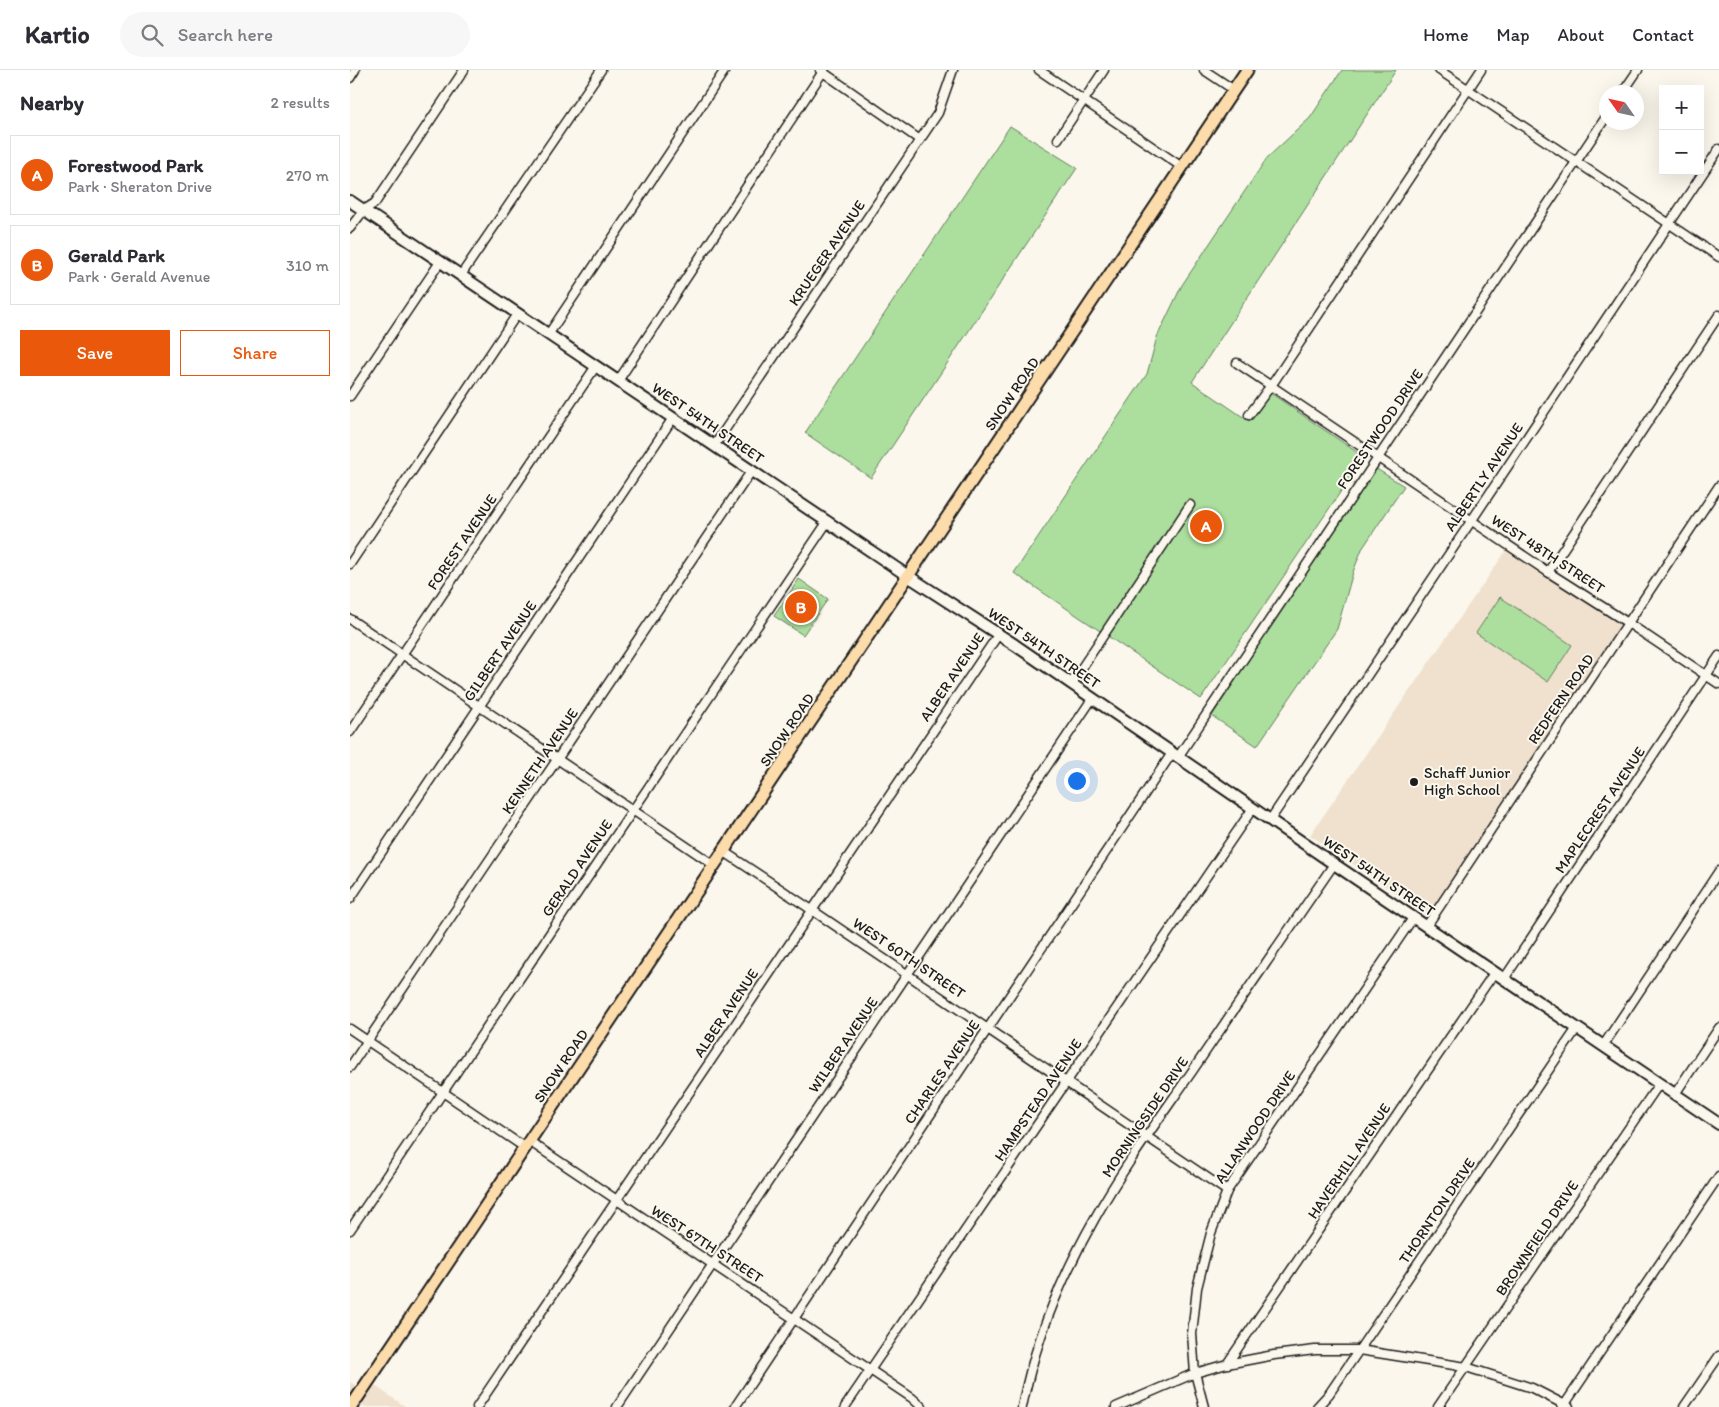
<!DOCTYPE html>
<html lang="en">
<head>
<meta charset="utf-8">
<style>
	body { margin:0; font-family:Itim,sans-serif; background:#f7f7f7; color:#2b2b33 }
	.controls { position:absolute; right:15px; top:15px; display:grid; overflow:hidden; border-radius:0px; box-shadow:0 5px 20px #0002 }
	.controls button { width:45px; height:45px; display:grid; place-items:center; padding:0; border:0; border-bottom:1px solid #e1e1e2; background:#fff; color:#2b2b33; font:25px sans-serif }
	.compass { position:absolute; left:1249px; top:15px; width:45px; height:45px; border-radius:50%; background:#fff; box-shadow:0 5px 20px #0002; rotate:304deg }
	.you { position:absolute; left:726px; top:710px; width:18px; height:18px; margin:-12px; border:4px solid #fff; border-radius:50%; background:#1a73e8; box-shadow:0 0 0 8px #1a73e833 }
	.badge { display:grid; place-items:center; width:32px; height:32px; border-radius:50%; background:#ea580c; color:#fff; font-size:16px; font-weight:700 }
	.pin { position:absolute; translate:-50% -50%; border:2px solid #fff; box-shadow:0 1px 5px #0006 }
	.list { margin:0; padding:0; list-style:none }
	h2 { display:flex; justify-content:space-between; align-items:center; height:65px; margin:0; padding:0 20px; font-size:21px }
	h2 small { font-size:16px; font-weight:400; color:#7c7c81 }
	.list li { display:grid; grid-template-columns:32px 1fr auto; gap:15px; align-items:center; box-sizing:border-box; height:80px; margin:0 10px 10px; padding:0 10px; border:1px solid #e1e1e2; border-radius:0px }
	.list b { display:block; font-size:19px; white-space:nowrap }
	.list p { margin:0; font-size:16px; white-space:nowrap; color:#7c7c81 }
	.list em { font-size:16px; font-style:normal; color:#7c7c81 }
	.actions { display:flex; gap:10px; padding:15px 20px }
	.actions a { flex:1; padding:11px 0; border:1px solid #ea580c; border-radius:0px; text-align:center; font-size:18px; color:#ea580c }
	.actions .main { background:#ea580c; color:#fff }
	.icon { flex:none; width:28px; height:28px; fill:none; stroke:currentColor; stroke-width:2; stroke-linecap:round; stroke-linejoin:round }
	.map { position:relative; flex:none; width:1369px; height:1337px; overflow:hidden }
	header { display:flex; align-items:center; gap:30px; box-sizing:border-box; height:70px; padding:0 25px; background:#fff; border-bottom:1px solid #e1e1e2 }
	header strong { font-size:24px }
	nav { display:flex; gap:28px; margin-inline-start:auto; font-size:18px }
	.search { width:350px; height:45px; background:#f7f7f7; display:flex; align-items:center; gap:12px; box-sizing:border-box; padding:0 18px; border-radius:28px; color:#7c7c81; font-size:19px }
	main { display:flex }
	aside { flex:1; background:#fff }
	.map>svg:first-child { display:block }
	.built { fill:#f0e1ce }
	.green { fill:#acde9e; stroke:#647d5d }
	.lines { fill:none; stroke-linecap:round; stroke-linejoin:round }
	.street-casing { stroke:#1c1c1c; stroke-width:11 }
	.secondary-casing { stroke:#1c1c1c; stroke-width:14 }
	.primary-casing { stroke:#1c1c1c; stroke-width:15 }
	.street { stroke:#fbf7ec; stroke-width:8 }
	.secondary { stroke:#fbf7ec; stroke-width:10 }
	.primary { stroke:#fddcac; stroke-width:11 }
	.poi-dot { fill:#1c1c1c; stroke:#fbf7ec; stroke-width:2 }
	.labels { text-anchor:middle; stroke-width:4; stroke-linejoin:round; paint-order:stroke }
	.street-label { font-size:15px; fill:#1c1c1c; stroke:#fbf7ec }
	.poi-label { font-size:15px; fill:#1c1c1c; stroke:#fbf7ec; text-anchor:start }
</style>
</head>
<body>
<header>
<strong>Kartio</strong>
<div class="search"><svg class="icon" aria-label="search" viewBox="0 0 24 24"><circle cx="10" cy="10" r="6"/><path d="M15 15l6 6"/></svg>Search here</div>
<nav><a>Home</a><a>Map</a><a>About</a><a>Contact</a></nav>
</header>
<main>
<aside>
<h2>Nearby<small>2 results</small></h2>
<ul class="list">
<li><span class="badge">A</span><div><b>Forestwood Park</b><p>Park · Sheraton Drive</p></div><em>270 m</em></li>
<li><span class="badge">B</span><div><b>Gerald Park</b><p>Park · Gerald Avenue</p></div><em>310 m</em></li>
</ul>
<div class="actions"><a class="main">Save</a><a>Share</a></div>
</aside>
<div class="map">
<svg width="1369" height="1337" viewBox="0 0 1369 1337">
	<rect width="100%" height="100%" fill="#fbf7ec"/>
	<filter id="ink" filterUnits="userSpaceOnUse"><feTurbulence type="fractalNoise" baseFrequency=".02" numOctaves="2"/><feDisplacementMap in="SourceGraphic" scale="10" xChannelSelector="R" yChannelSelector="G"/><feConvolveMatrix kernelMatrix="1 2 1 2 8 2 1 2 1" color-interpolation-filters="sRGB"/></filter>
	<g filter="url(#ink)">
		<g class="built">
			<polygon points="1158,478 1274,553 1079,846 960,765"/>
			<polygon points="12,1307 56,1337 0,1337 0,1312 6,1316"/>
		</g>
		<g class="green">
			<polygon points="992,0 1046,0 842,312 899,351 919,322 1014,387 851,629 664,503 797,304 807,267 832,215 917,88 960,48"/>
			<polygon points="660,56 727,98 521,408 455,363"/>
			<polygon points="1025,398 1054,416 1012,479 1003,502 987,559 907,676 862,646"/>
			<polygon points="449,509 478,529 453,565 424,546"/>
			<polygon points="1150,527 1222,575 1198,612 1126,563"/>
		</g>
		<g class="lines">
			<defs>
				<g id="street">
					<polyline points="470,0 570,70"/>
					<polyline points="689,0 832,97"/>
					<polyline points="854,0 884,20"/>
					<polyline points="1089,0 1369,187"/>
					<polyline points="0,8 5,0"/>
					<polyline points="1273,22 1288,0"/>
					<polyline points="708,69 754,0"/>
					<polyline points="0,158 14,140 25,133 114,0"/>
					<polyline points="111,205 251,0"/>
					<polyline points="198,265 375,0"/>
					<polyline points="887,293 1198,502 1278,553 1369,614"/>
					<polyline points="268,311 474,0"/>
					<polyline points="0,326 90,192"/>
					<polyline points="899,345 925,310 1131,0"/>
					<polyline points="364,376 588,43 603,0"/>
					<polyline points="0,494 167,244"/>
					<polyline points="1198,502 1369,245"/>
					<polyline points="0,549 364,795"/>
					<polyline points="721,614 840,435"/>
					<polyline points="0,662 246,296"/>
					<polyline points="828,687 1256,47"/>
					<polyline points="920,750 1126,444 1369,79"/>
					<polyline points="373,781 468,844 877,1121"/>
					<polyline points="0,829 323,348"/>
					<polyline points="1076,857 1369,416"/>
					<polyline points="1154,909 1369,586"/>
					<polyline points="0,959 174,1077"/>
					<polyline points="1253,976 1369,801"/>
					<polyline points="0,997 402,400"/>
					<polyline points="1325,1024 1369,958"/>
					<polyline points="179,1071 562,1328 572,1337"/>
					<polyline points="0,1160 478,451"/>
					<polyline points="877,1294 1144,903"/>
					<polyline points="127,1337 648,565"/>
					<polyline points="267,1337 742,629"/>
					<polyline points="385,1337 822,683"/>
					<polyline points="495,1337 903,738"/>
					<path d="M672,1337C685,1271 712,1206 745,1148C774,1096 810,1048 843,1000C890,931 936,863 984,794"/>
					<polyline points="766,1337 845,1303 877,1294 924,1285 965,1280 1009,1280 1116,1297 1182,1318 1219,1337"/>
					<polyline points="854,1337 845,1303 842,1264 847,1218 861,1163 877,1121 1063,848"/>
					<polyline points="967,1337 979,1324 1009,1280 1227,958"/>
					<polyline points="1088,1337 1309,1014"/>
					<polyline points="1213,1337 1369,1106"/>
					<polyline points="1334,1337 1369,1286"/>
				</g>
				<polyline id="secondary" points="0,131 558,506 665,575 984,794 1369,1054"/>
				<polyline id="primary" points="1,1337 897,0"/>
			</defs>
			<use href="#street" class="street-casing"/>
			<use href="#secondary" class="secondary-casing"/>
			<use href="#primary" class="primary-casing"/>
			<use href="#street" class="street"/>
			<use href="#secondary" class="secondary"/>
			<use href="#primary" class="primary"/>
		</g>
	</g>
	<circle class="poi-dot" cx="1064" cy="712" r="5"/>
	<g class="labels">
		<g class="street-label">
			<text transform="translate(477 183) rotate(-56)" y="5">KRUEGER AVENUE</text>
			<text transform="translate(662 324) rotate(-56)" y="5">SNOW ROAD</text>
			<text transform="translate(358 353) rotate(34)" y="5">WEST 54TH STREET</text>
			<text transform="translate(1030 359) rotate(-56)" y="5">FORESTWOOD DRIVE</text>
			<text transform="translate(1134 407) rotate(-56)" y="5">ALBERTLY AVENUE</text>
			<text transform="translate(112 472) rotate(-56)" y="5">FOREST AVENUE</text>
			<text transform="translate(1198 484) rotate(33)" y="5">WEST 48TH STREET</text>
			<text transform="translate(694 578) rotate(34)" y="5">WEST 54TH STREET</text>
			<text transform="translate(150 581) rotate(-56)" y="5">GILBERT AVENUE</text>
			<text transform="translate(602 607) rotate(-56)" y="5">ALBER AVENUE</text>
			<text transform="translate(1211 629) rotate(-56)" y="5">REDFERN ROAD</text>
			<text transform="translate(437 660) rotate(-56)" y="5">SNOW ROAD</text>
			<text transform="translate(190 691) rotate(-56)" y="5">KENNETH AVENUE</text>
			<text transform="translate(1250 740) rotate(-56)" y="5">MAPLECREST AVENUE</text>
			<text transform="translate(227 798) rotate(-56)" y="5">GERALD AVENUE</text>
			<text transform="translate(1029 806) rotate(34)" y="5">WEST 54TH STREET</text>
			<text transform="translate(559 888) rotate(34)" y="5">WEST 60TH STREET</text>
			<text transform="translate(376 943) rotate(-56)" y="5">ALBER AVENUE</text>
			<text transform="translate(493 975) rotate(-56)" y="5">WILBER AVENUE</text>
			<text transform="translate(211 996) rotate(-56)" y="5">SNOW ROAD</text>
			<text transform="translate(592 1002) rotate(-56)" y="5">CHARLES AVENUE</text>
			<text transform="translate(688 1030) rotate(-56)" y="5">HAMPSTEAD AVENUE</text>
			<text transform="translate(795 1047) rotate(-56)" y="5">MORNINGSIDE DRIVE</text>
			<text transform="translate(905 1057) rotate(-56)" y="5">ALLANWOOD DRIVE</text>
			<text transform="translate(999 1091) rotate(-56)" y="5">HAVERHILL AVENUE</text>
			<text transform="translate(1087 1141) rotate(-56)" y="5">THORNTON DRIVE</text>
			<text transform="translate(1187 1168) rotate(-56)" y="5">BROWNFIELD DRIVE</text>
			<text transform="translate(357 1174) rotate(33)" y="5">WEST 67TH STREET</text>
		</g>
		<g class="poi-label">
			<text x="1074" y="708">Schaff Junior<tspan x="1074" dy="17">High School</tspan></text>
		</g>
	</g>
</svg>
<div class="controls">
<button>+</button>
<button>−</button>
</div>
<svg class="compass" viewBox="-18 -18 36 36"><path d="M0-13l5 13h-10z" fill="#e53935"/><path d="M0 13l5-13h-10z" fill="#7c7c81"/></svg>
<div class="you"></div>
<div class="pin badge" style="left:856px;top:456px">A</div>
<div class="pin badge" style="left:451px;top:537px">B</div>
</div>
</main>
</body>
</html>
